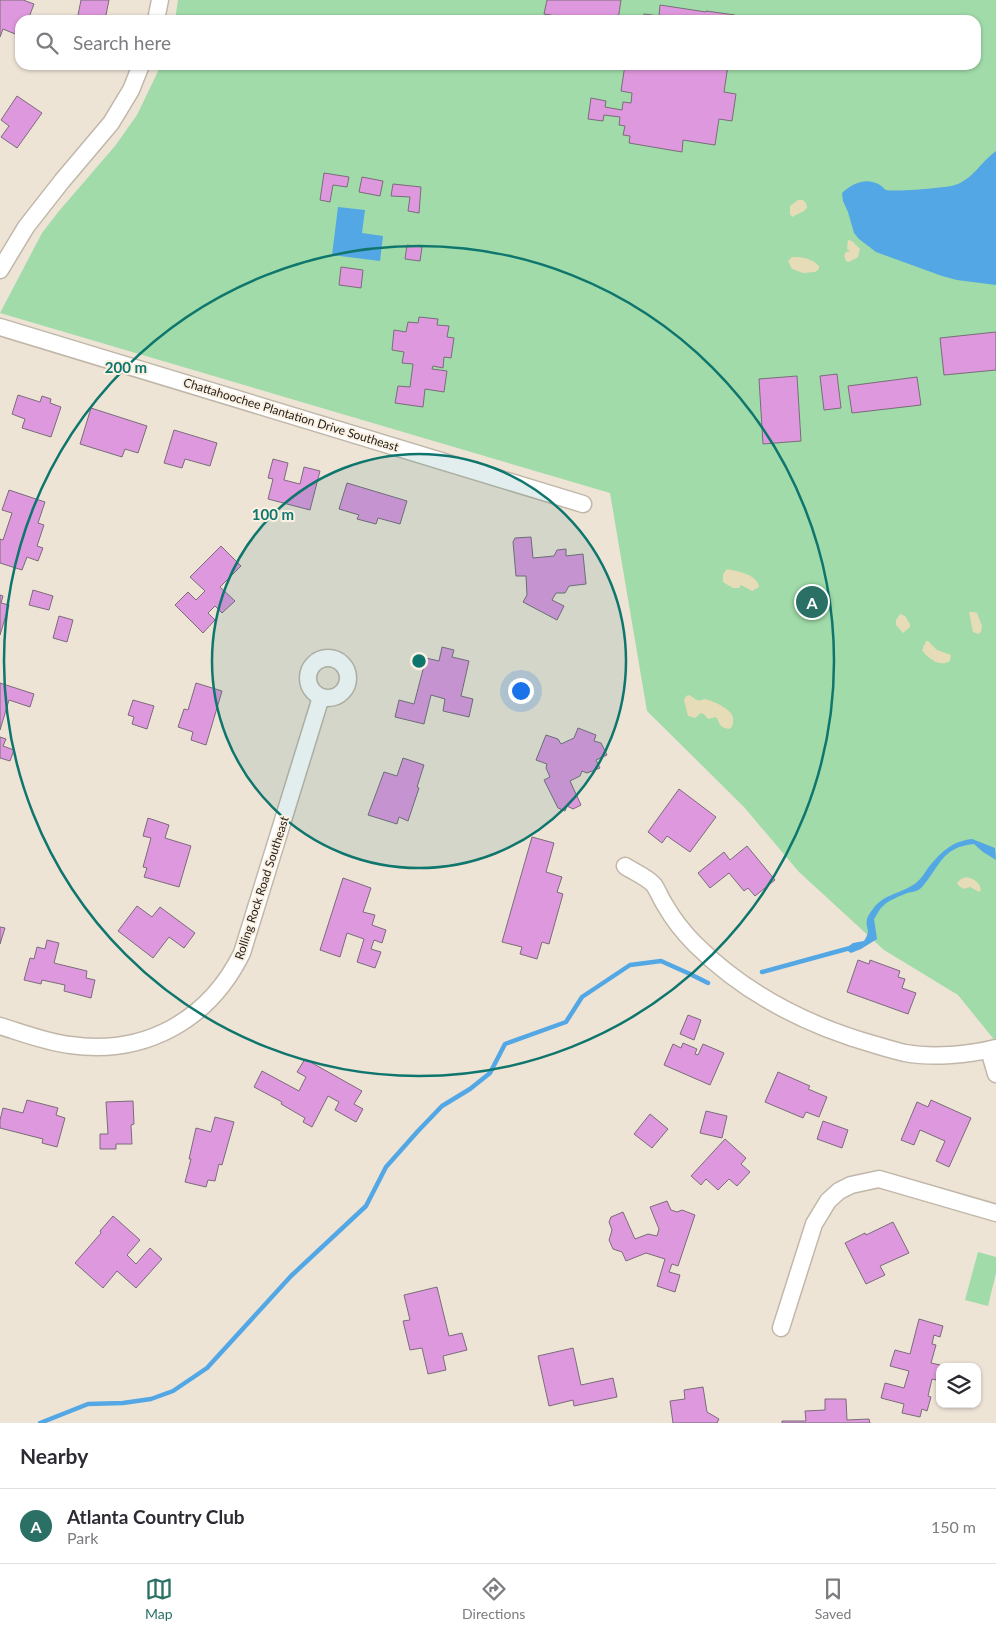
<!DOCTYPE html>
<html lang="en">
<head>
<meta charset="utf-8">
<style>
	body { margin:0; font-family:Lato,sans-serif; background:#f2f2f3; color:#2b2b33 }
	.controls { position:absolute; right:15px; bottom:15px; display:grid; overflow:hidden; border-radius:10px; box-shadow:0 1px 4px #0004 }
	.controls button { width:45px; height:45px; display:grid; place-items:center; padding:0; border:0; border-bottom:1px solid #e1e1e2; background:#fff; color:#2b2b33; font:25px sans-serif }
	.you { position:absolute; left:520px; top:690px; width:18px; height:18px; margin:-12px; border:4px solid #fff; border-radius:50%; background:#1a73e8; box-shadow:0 0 0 8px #1a73e833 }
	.badge { display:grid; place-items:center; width:32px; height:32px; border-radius:50%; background:#2a7064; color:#fff; font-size:16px; font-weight:700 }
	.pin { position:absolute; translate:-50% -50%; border:2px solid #fff; box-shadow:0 1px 5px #0006 }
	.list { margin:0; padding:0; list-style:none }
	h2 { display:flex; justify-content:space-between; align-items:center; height:65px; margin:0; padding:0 20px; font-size:21px }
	h2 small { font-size:16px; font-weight:400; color:#7c7c81 }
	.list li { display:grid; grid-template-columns:32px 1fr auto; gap:15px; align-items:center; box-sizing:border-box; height:75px; padding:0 20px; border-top:1px solid #e1e1e2 }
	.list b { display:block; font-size:19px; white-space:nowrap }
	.list p { margin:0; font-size:16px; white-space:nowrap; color:#7c7c81 }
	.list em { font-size:16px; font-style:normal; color:#7c7c81 }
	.icon { flex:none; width:28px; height:28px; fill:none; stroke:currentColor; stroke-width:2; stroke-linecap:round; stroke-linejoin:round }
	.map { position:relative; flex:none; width:996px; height:1423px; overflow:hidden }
	.search { position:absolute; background:#fff; box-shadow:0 1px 4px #0004; left:15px; right:15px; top:15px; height:55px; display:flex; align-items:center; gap:12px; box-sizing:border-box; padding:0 18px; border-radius:15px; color:#7c7c81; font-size:19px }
	.sheet { height:140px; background:#fff }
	nav { display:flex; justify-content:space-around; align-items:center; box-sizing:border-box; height:70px; border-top:1px solid #e1e1e2; background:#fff; font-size:14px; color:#7c7c81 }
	nav a { display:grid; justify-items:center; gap:2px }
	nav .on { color:#2a7064 }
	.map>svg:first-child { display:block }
	.green { fill:#a0dba9 }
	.sand { fill:#e6dcb7 }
	.water { fill:#52a7e4 }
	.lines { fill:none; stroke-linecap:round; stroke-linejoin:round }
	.stream { stroke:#52a7e4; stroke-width:4.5 }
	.building { fill:#de98dd; stroke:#796d79 }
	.minor-casing { stroke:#c1b7a9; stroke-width:19 }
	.minor { stroke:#fff; stroke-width:16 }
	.ring { fill:none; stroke:#0f766e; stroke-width:2.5 }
	.labels { text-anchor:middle; stroke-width:4; stroke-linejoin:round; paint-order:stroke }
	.street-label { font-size:12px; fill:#26221d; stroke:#fbf1e3 }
	.centre { fill:#0f766e; stroke:#fbf1e3; stroke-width:2.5 }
	.ring-label { font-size:15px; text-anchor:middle; font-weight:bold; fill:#0f766e; stroke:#fbf1e3; stroke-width:4; stroke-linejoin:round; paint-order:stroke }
</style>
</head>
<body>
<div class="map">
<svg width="996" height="1423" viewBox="0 0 996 1423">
	<rect width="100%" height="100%" fill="#eee4d6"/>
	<g class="green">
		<polygon points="178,0 996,0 996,1042 958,995 884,950 799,872 744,807 647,711 610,493 0,313 42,233 59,211 115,146 137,115 161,65 976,65 976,20 175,20"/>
		<polygon points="978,1252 996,1257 996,1273 988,1306 965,1300"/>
	</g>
	<g class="sand">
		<polygon points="798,200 803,200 806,203 807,208 804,211 792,217 790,214 790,206"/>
		<polygon points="848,240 852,241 860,249 858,257 849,262 846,261 844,256 846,252 850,251 847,249"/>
		<path d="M792,257C803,257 811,258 819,266V269L815,272L803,273L792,269L788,261Z"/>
		<path d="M727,569C738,571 758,575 759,587L752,591L741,585L739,588H733L723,582V574Z"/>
		<polygon points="969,612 975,612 977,613 982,626 981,632 978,634 973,632"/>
		<polygon points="900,614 905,616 910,624 910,627 903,633 896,625 896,620"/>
		<path d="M926,641H928L937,650L951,655L950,661C941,668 927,658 922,650Z"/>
		<path d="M689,695C695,698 697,703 704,699C712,700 729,708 732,715C734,719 733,723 732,727L729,729C718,727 721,724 716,717L708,719L704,714L701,713L695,718L688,716L684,700L686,696Z"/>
		<path d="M966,877C974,879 979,881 981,890L979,892L970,887L964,889L959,886L957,883L961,879Z"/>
	</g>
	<g class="water">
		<path d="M996,151V285L957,280L942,276L876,252L859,239L854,233L848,212L843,201L842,193C853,183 866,177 880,185C882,186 884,189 886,190C894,192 946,188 955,185C972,180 982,161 996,151Z"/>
		<polygon points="338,207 365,210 362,233 383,236 380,261 332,255"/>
		<path d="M972,839L995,848L996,860L983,852L974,844C941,847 940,867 922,887C919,891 912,892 907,893C900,896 889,900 883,906C879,909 877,915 874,919L877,939L861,949L851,953L845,949L853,943L864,941C872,929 865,930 867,919C868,916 871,911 873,909C883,894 903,893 916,883C921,879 924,874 928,868C940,853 952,841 972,839Z"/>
	</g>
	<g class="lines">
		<g class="stream">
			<polyline points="762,972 850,948"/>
			<polyline points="40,1423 88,1404 123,1403 151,1399 173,1391 207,1368 291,1276 366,1206 386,1167 418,1131 442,1106 470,1089 490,1073 505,1044 566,1022 582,997 630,965 661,961 690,974 708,983"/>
		</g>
	</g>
	<g class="building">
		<polygon points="0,0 23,0 34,4 28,20 20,20 20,36 3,29 0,37"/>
		<polygon points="81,0 109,0 105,20 77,20"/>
		<polygon points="547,0 621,0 618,20 582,20 544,14"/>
		<polygon points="660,5 706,12 706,11 735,15 735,20 643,20 644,14 659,16"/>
		<polygon points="625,65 728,65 724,92 736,94 732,121 719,119 715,145 683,140 682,152 629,143 630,136 623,135 625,126 619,125 620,117 604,115 603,121 588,119 591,98 606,101 605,107 622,110 623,102 631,103 632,93 621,91"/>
		<polygon points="17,96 42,113 17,148 1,137 9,126 1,120"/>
		<polygon points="324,173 349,177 347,187 333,185 330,202 320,200"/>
		<polygon points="362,177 383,181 380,196 359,192"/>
		<polygon points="393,184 421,187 419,213 408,211 410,197 391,196"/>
		<polygon points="407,245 422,247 420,261 405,259"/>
		<polygon points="341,267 363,270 361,288 339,285"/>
		<polygon points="419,317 438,319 437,325 449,326 447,337 454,338 451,358 444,357 443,368 433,366 432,369 447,371 444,392 425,389 423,407 395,403 398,386 410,387 413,364 402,363 404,352 392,350 394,330 406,332 408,322 418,323"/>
		<polygon points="996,332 996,370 944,375 940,338"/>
		<polygon points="837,374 841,408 824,410 820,376"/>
		<polygon points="797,376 801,441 763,444 759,379"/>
		<polygon points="917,377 921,405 852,413 848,386"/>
		<polygon points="18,395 40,402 42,396 51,399 50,403 61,407 51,437 22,428 25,419 12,414"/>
		<polygon points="91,408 147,426 138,453 125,449 122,457 80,444"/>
		<polygon points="174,430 217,443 210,466 185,459 182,468 164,463"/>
		<polygon points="273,459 288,463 284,480 300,484 304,467 320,471 310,510 268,499 273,479 268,478"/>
		<polygon points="347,483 407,501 400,524 378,518 376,524 357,519 359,515 339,509"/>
		<polygon points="9,490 45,502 38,523 44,525 37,546 43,548 38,561 27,557 22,570 0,563 0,539 3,540 12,513 2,510"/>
		<polygon points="531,537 533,558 554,556 557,550 566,549 566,556 583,554 586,584 569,586 565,593 556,593 552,600 564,606 557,620 523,602 527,595 526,576 516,576 513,542 515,538"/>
		<polygon points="221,546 241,566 220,587 235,601 222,613 215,606 208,613 215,620 203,633 175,605 188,592 196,600 205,591 190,577"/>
		<polygon points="33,590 53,596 49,610 29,605"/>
		<polygon points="0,595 3,596 1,603 9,605 0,635"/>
		<polygon points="59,616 73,620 67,642 53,638"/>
		<polygon points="442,647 454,650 452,657 469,661 461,696 473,699 469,717 443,711 445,699 431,695 424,724 395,717 399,700 414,704 426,658 439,661"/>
		<polygon points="0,683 34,694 30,707 9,700 0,730"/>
		<polygon points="196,683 222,691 206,745 191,740 193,732 178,727 184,709 188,710"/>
		<polygon points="133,700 154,706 147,729 132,724 134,717 128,715"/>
		<polygon points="578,728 596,735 594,741 601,743 607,755 596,760 600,768 587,773 582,771 580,776 570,781 581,805 573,809 567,806 565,811 558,808 544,780 550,777 546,768 547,764 536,760 546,735 558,739 561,744 574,738"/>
		<polygon points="0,737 6,739 3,746 14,750 10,761 0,758"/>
		<polygon points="403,758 424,765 417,787 419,788 408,821 399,817 397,824 368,815 384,772 397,776"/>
		<polygon points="679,789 716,817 690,852 667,836 662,843 648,832"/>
		<polygon points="148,818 169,825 165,838 191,846 179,887 144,877 147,868 143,867 151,838 143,836"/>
		<polygon points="532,837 554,843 546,872 562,877 557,892 563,894 549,944 542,942 537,959 520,954 522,947 502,942"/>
		<polygon points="747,846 775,880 755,896 748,888 744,891 729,873 710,888 698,873 724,852 730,860"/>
		<polygon points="343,878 371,888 363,912 375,915 372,925 386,930 382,943 374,940 371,949 381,952 375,968 357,962 364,939 347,933 340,957 320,950"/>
		<polygon points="137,906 152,917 160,907 195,933 184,948 169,937 153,958 118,931"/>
		<polygon points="0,927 5,928 0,944"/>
		<polygon points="47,940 59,943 54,963 87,971 86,978 95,980 91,998 64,991 65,985 42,980 41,984 24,980 30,958 34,959 37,947 45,949"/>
		<polygon points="858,960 869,964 870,960 900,971 898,977 905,979 902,988 916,993 908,1014 847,992"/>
		<polygon points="688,1015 701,1020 694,1040 680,1034"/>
		<polygon points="683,1043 697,1049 695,1054 698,1055 703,1044 724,1053 710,1085 664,1065 673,1044 681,1048"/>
		<polygon points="305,1059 362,1091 354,1104 363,1109 356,1122 335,1110 339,1102 328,1096 312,1127 303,1122 305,1118 281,1104 282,1102 254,1087 262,1071 299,1091 306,1077 297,1072"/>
		<polygon points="778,1072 810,1086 808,1089 827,1097 819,1117 806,1112 803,1118 765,1102"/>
		<polygon points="27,1100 58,1108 56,1115 65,1118 57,1147 42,1143 43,1139 0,1128 0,1120 3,1108 23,1113"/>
		<polygon points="931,1100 971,1118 949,1167 936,1161 945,1141 920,1130 914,1145 901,1140 917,1102 928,1107"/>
		<polygon points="133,1101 134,1124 131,1125 132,1144 116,1144 116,1149 100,1149 100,1134 108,1134 106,1102"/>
		<polygon points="706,1111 727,1116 722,1138 700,1133"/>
		<polygon points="650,1114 668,1129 652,1148 634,1134"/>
		<polygon points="215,1117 234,1122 222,1165 219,1164 215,1181 208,1180 206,1187 185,1182 191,1159 189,1159 196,1128 211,1132"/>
		<polygon points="823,1121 848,1130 842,1148 817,1139"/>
		<polygon points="725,1139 746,1158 741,1164 750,1172 737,1186 729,1179 718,1190 706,1179 701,1185 691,1176"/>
		<polygon points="667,1201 671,1210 677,1212 682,1210 695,1215 678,1266 672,1264 669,1272 680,1275 675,1292 657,1286 665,1259 646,1253 626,1261 622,1252 613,1249 609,1240 612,1230 609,1222 611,1217 623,1212 635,1239 648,1234 657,1236 659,1229 650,1207"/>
		<polygon points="113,1216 140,1240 127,1255 136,1264 150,1248 162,1259 136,1288 117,1271 103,1288 75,1263 101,1233 100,1231"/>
		<polygon points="893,1222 909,1253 880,1266 885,1275 866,1284 845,1243 865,1233 866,1235"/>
		<polygon points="437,1287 449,1336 462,1333 467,1350 443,1356 446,1370 428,1374 422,1348 410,1350 403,1321 410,1320 404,1295"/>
		<polygon points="919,1319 943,1326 940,1337 934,1335 932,1344 936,1345 931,1363 940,1365 936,1380 932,1379 928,1396 931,1397 927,1411 922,1409 920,1417 902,1413 904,1404 881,1398 885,1383 904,1388 909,1371 890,1366 895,1350 910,1354"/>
		<polygon points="573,1348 581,1385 613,1378 617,1397 574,1406 573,1400 549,1406 538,1356"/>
		<polygon points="703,1387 707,1412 719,1419 717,1423 673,1423 670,1401 685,1399 684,1390"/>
		<polygon points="825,1399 846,1399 847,1420 869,1419 870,1423 782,1423 782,1421 806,1421 805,1411 825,1410"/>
	</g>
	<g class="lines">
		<defs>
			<g id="minor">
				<polyline points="156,20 160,0"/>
				<polyline points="0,270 26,227 62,181 111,123 131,90 141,65"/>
				<polyline points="0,327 583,504"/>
				<circle cx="328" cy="678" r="20"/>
				<path d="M625,866C634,872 647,877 654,885C658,891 661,899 665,905C673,919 684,933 695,944C745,994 808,1026 876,1045C886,1048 896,1051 905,1053C933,1058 969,1055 996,1048"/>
				<path d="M0,1026C23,1033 46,1042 70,1045C145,1056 209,1020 242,953L321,697"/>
				<polyline points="989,1050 996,1074"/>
				<polyline points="781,1328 814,1224 828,1201 839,1191 851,1185 879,1179 996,1213"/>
			</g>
		</defs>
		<use href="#minor" class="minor-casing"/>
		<use href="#minor" class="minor"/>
	</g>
	<circle cx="419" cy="661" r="207" fill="#0f766e" fill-opacity=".12"/>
	<g class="ring">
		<circle cx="419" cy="661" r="207"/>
		<circle cx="419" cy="661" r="415"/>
	</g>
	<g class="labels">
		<g class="street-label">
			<text transform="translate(291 415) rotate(17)" y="4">Chattahoochee Plantation Drive Southeast</text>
			<text transform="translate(262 888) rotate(-72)" y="4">Rolling Rock Road Southeast</text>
		</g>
	</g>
	<circle cx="419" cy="661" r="8" class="centre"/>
	<g class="ring-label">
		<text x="126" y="373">200 m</text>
		<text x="273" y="520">100 m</text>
	</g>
</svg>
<div class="controls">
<button><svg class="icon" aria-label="layers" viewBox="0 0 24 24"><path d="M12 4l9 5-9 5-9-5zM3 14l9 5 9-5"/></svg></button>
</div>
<div class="you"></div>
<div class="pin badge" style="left:812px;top:602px">A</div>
<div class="search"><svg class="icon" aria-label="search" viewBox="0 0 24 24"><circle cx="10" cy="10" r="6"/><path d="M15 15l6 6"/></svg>Search here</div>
</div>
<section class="sheet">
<h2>Nearby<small></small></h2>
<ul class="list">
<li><span class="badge">A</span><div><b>Atlanta Country Club</b><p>Park</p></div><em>150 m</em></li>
</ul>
</section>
<nav>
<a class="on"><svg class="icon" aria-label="map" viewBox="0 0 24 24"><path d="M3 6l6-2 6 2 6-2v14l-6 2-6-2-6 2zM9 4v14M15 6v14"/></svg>Map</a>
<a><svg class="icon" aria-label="directions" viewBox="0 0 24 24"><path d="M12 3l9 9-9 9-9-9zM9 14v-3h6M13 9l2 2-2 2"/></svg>Directions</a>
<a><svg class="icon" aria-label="saved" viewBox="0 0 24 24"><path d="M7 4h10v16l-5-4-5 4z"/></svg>Saved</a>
</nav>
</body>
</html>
